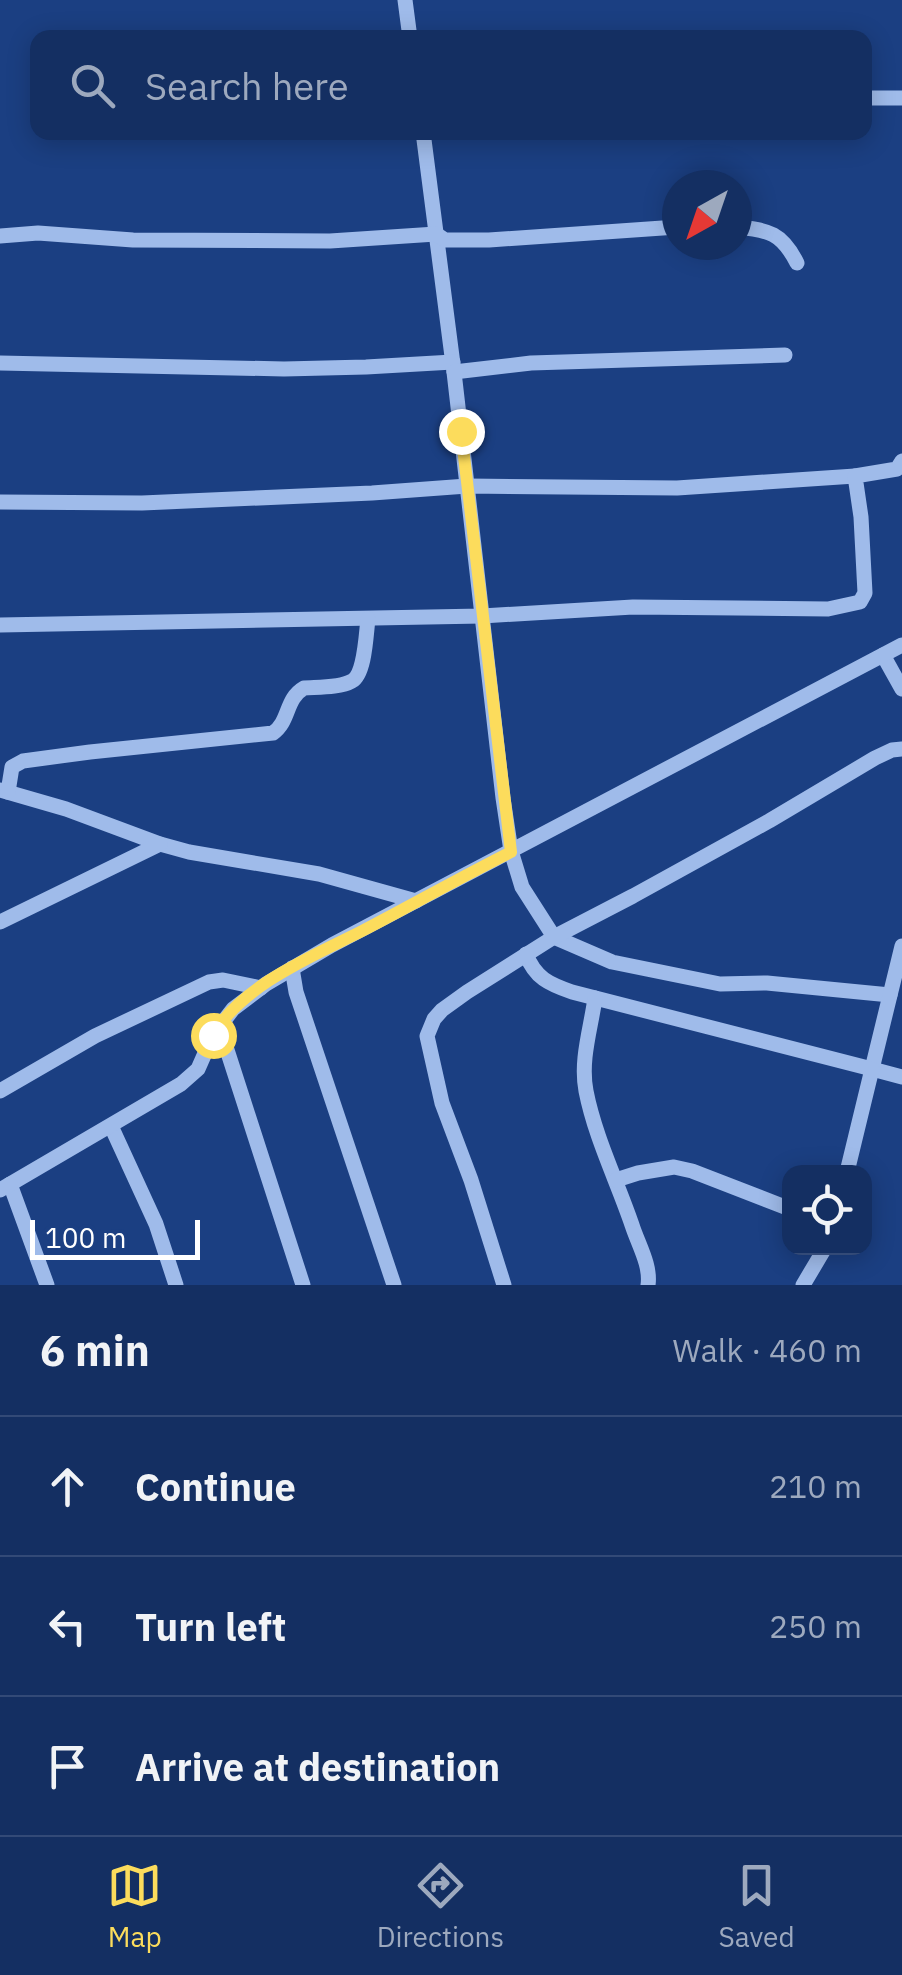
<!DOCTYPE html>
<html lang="en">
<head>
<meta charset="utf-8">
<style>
	body { margin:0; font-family:"IBM Plex Sans",sans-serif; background:#1d3768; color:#f1f3f6 }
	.controls { position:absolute; right:30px; bottom:30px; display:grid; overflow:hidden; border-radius:20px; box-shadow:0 5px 25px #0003 }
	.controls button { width:90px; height:90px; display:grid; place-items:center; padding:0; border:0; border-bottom:2px solid #334a77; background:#142f62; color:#f1f3f6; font:50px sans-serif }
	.compass { position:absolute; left:662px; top:170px; width:90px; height:90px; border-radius:50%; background:#142f62; box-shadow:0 5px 25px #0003; rotate:220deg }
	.scale { position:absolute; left:30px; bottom:25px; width:170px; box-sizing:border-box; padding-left:10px; border:5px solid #fff; border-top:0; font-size:28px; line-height:35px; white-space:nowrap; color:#fff; -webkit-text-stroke:8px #1b3f82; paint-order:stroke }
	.stop { position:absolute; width:30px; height:30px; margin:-22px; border:8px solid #fcdc5c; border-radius:50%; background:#fff }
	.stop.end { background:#fcdc5c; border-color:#fff; box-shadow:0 2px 10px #0008 }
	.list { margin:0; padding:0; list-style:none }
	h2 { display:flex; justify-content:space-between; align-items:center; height:130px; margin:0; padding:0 40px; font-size:42px }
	h2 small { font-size:32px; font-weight:400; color:#9da9be }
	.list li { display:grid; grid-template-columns:65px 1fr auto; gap:30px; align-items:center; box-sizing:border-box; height:140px; padding:0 40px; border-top:2px solid #334a77 }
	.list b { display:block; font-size:38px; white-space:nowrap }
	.list em { font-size:32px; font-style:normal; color:#9da9be }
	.icon { flex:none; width:55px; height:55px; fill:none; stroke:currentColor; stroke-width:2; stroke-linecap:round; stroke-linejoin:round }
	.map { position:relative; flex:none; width:902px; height:1285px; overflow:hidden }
	.search { position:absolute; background:#142f62; box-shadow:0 5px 25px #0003; left:30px; right:30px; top:30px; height:110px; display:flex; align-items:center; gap:25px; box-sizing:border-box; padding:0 35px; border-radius:20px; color:#9da9be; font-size:38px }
	.sheet { height:550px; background:#142f62 }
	nav { display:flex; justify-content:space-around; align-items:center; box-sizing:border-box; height:140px; border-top:2px solid #334a77; background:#142f62; font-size:28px; color:#9da9be }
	nav a { display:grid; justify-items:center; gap:5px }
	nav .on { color:#fcdc5c }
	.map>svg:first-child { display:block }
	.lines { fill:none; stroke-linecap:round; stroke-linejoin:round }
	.minor { stroke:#9fbbea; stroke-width:15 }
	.route { stroke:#fcdc5c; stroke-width:12 }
</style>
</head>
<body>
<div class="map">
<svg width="902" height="1285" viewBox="0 0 902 1285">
	<rect width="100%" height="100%" fill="#1b3f82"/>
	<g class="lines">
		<g class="minor">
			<polyline points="405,0 410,38"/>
			<polyline points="864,98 902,98"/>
			<polyline points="423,132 454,372 503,798 511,851 522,887 554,937 612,962 720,984 767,983 890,995"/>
			<path d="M737,227C769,230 782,233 797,263"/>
			<polyline points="0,236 38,233 133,240 330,241 436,234 445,240 489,240 677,227"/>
			<polyline points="0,363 284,369 366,367 453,362"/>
			<polyline points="454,372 531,363 785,355"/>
			<polyline points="0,502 142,503 372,493 467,486 677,488 855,476"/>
			<polyline points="0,625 482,616 633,607 828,609 860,602 865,593 861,517 855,476 897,469 902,461"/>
			<polyline points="883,655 902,689"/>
			<polyline points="0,790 66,809 160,844 189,852 319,874 416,901"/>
			<path d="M8,792L12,767L23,761L90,752L273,733C290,721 285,699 304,688C318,687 340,688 352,681C365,674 366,634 368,619"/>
			<polyline points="0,922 160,844"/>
			<polyline points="902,946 872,1069 902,1077"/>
			<path d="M526,954C535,978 549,984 572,992L872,1069L847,1172"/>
			<polyline points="292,968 296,992 394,1285"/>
			<path d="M595,998C591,1028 580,1060 586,1091C595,1137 617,1181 632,1225C638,1244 651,1265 648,1285"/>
			<polyline points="219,1025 303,1285"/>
			<polyline points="0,1091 95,1036 209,982 223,980 261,988"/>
			<polyline points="111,1126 156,1224 176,1285"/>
			<polyline points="616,1180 638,1173 674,1167 692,1171 790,1209"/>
			<polyline points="10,1184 47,1285"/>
			<polyline points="0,1190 181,1084 198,1069 213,1035 233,1009 266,984 332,945 902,645"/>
			<polyline points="504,1285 471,1180 442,1103 427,1036 434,1019 442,1010 467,992 554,937 633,896 769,821 875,758 892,750 902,749"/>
			<polyline points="803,1285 825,1248"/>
		</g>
	</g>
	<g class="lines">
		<path class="route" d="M213,1035C242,985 313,956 362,931C412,905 461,877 511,852L461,431"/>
	</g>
</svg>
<div class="controls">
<button><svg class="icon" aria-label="locate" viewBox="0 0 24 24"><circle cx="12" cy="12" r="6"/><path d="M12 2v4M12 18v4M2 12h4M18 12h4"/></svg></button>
</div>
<svg class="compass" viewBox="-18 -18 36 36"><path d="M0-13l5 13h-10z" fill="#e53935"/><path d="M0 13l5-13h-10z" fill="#9da9be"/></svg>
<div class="scale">100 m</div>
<div class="stop" style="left:213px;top:1035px"></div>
<div class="stop end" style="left:461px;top:431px"></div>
<div class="search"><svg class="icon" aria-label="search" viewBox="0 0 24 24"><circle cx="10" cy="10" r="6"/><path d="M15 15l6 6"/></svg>Search here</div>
</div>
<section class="sheet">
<h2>6 min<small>Walk · 460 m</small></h2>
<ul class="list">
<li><svg class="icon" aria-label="ahead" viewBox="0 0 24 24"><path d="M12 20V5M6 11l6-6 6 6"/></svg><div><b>Continue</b></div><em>210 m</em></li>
<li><svg class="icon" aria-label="left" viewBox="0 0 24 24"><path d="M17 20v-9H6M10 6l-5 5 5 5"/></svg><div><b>Turn left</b></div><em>250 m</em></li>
<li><svg class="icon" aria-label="arrive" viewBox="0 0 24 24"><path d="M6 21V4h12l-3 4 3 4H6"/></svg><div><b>Arrive at destination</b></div></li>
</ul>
</section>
<nav>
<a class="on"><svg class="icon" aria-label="map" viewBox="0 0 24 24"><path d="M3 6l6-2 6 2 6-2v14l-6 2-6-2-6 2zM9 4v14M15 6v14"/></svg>Map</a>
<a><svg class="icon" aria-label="directions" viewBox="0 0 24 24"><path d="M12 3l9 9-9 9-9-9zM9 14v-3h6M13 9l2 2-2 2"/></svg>Directions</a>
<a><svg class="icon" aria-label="saved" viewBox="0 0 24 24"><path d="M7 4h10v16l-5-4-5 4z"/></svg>Saved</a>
</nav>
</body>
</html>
